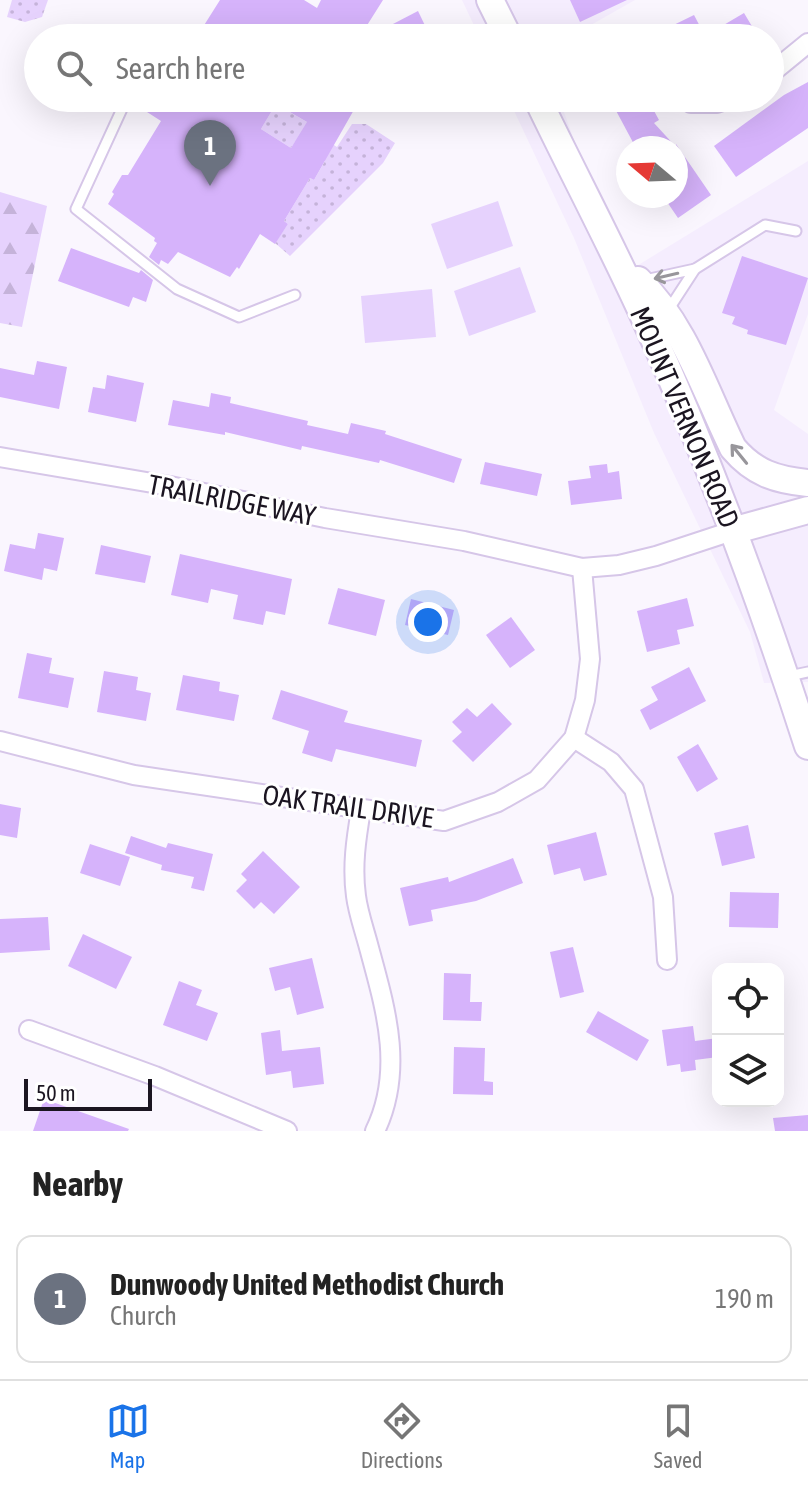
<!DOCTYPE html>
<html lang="en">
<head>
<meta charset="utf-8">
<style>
	body { margin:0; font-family:"Asap Condensed",sans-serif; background:#f6f6f6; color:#222 }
	.controls { position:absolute; right:24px; bottom:24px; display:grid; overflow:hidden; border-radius:16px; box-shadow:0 8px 32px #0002 }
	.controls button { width:72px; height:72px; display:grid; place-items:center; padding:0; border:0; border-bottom:2px solid #e0e0e0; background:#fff; color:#222; font:40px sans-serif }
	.compass { position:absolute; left:616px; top:136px; width:72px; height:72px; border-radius:50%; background:#fff; box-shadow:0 8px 32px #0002; rotate:289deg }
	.scale { position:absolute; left:24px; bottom:20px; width:128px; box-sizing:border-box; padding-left:8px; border:4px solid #1b1521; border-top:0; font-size:22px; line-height:28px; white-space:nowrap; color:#1b1521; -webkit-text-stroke:6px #fff; paint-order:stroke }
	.you { position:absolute; left:428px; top:622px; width:28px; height:28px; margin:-20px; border:6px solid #fff; border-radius:50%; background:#1a73e8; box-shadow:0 0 0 12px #1a73e833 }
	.badge { display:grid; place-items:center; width:52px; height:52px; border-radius:50%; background:#1a73e8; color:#fff; font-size:26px; font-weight:700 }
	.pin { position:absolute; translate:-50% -66px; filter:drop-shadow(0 2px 4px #0008) }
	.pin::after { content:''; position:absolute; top:42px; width:28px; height:24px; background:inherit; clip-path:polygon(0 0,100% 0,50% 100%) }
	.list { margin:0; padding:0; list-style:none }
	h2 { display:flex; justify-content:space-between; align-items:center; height:104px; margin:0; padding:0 32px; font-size:34px }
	h2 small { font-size:26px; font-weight:400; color:#767676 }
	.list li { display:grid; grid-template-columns:52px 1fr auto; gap:24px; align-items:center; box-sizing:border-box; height:128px; margin:0 16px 16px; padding:0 16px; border:2px solid #e0e0e0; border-radius:16px }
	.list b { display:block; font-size:30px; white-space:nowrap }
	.list p { margin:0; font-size:26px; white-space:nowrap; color:#767676 }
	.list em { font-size:26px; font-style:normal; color:#767676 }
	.icon { flex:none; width:44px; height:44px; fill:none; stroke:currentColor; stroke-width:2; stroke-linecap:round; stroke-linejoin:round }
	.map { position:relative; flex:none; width:808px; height:1131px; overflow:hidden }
	.search { position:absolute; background:#fff; box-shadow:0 8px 32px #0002; left:24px; right:24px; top:24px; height:88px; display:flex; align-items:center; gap:20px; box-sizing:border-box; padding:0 28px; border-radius:44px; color:#767676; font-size:30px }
	.sheet { height:248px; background:#fff }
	nav { display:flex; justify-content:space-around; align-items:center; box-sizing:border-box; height:112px; border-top:2px solid #e0e0e0; background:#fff; font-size:22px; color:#767676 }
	nav a { display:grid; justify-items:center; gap:4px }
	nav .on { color:#1a73e8 }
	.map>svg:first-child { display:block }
	.built { fill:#f5edfe }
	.grass { fill:url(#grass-dots) }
	.forest { fill:url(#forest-firs) }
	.garden { fill:#e6d2fd }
	.building { fill:#d6b3fb; fill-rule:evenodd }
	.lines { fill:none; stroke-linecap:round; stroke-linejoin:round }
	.lane-casing { stroke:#d6c6e8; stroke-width:13 }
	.street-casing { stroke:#d6c6e8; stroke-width:22 }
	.secondary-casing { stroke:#d6c6e8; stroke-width:30 }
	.lane { stroke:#fff; stroke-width:9 }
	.street { stroke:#fff; stroke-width:18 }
	.secondary { stroke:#fff; stroke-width:26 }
	.oneway { stroke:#98969b }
	.labels { text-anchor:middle; stroke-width:6; stroke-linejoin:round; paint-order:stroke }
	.street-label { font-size:28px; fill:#1b1521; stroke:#fff }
</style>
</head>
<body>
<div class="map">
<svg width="808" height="1131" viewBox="0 0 808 1131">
	<defs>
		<pattern id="grass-dots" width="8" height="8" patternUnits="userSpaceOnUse" patternTransform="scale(2)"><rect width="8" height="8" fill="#e6d2fd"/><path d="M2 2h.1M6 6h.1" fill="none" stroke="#c5b3d9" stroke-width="1.8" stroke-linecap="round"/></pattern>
		<pattern id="forest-firs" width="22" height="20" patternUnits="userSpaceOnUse" patternTransform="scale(2)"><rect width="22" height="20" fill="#e6d2fd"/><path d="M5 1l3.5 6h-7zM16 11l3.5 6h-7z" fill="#c5b3d9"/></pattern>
	</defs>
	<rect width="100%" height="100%" fill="#faf6fe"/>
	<g class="built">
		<polygon points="462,0 635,0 568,38 480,38"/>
		<polygon points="508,98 559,98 622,275 808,161 808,314 774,410 808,434 808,682 764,683 750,632 654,433 574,238"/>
	</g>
	<g class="grass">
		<polygon points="12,0 48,0 42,17 25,22 7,17"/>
		<polygon points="276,104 312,125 323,138 337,147 352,124 366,124 395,143 383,163 290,256 275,243 288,224 284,221 310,178 314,180 325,161 295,142 291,148 261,129"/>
	</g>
	<polygon class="forest" points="0,192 47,206 22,327 0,323"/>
	<g class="garden">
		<polygon points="498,201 513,246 447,269 431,224"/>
		<polygon points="520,267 536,312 469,336 454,291"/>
		<polygon points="432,289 436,337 365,343 361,296"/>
	</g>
	<g class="building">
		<polygon points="220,0 304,0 317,8 321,0 383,0 359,38 196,38"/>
		<polygon points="570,0 627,0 580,22"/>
		<polygon points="418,11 431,38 366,38"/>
		<polygon points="744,13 759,38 647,38 694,15 705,36"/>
		<polygon points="808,82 808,128 736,177 714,146 784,95"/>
		<path d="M155,98H340L355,108L314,180L310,178L284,221L288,224L275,244L260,234L239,269L237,267L230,277L178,252L168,264L161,260L159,265L149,257L157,243L154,241L155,238L108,204L114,194L112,192L122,175H128L161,121L147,112ZM276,104L307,122L291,148L261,129Z"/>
		<polygon points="625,98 647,98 659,120 654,123 676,147 676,144 711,195 678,218 663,196 676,196 676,148 636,148 613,105"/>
		<polygon points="71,248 139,273 141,270 153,280 146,302 133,297 129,307 58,281"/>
		<polygon points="742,256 808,278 786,345 747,334 748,330 732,324 735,317 722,313"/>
		<polygon points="37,361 67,367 59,409 0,397 0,368 34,375"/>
		<polygon points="107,375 144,383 136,422 88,412 93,387 105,389"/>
		<polygon points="211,393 231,397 230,403 308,421 307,425 348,434 351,423 386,431 385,434 462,459 454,483 380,460 379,463 302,446 301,450 225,432 225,435 168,425 173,400 209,407"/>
		<polygon points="485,462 542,474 537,496 480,484"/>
		<polygon points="607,464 608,473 619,471 622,499 571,505 568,481 591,478 589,466"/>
		<polygon points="38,533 64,538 57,571 44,568 42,580 4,571 10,544 35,549"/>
		<polygon points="101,545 151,556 145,583 95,574"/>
		<polygon points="180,554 292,579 285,615 266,611 263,625 233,619 238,595 211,589 208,603 171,595"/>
		<polygon points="338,588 385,600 376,636 328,624"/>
		<polygon points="687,598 694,626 677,630 680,644 647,652 637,611"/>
		<polygon points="411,599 454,610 448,635 405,625"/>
		<polygon points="511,617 535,650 510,668 486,635"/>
		<polygon points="27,653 52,658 49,673 74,678 68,708 18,698"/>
		<polygon points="689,667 706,701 650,730 640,710 658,700 651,687"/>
		<polygon points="104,671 138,677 136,690 151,693 146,721 97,712"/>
		<polygon points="183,675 220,682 219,691 239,695 234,721 176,710"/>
		<polygon points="281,690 348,711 344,722 422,740 416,767 336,749 332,762 302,753 309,731 272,719"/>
		<polygon points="492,703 512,724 473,762 452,741 462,732 452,722 467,708 477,717"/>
		<polygon points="698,744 718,779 697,792 677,757"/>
		<polygon points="0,804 21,808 17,838 0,835"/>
		<polygon points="748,825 755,858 722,866 714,833"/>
		<polygon points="596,832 607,875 584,881 580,868 554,875 547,845"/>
		<polygon points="131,836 166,848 168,843 213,854 204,891 191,888 194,877 161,870 162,865 125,853"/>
		<polygon points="90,844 130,857 120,886 80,873"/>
		<polygon points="263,851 300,887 274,914 261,902 254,909 236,891 247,880 241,874"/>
		<polygon points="513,858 523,883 476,901 431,910 433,921 409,926 400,888 448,877 449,882"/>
		<polygon points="730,892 779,893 778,928 729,927"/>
		<polygon points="48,917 50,950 0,953 0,919"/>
		<polygon points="83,934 132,957 116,989 68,966"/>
		<polygon points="573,947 584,992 560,998 550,952"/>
		<polygon points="312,958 324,1008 297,1015 290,987 275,991 269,968"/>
		<polygon points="444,973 471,974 470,1002 482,1002 481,1021 443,1020"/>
		<polygon points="179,981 202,990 196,1005 218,1013 207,1041 163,1025"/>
		<polygon points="598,1011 649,1040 637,1061 586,1032"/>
		<polygon points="693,1026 695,1041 718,1038 718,1057 695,1060 696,1070 681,1072 680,1064 667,1066 662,1030"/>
		<polygon points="280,1030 282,1051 320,1047 324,1084 293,1088 291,1071 266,1075 261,1033"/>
		<polygon points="454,1047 485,1048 484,1081 493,1082 493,1095 453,1094"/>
		<polygon points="44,1099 129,1129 128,1131 33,1131"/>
		<polygon points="808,1115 808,1131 775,1131 773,1118"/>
	</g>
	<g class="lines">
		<defs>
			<g id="lane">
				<polyline points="479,38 501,27"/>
				<polyline points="127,98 76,209 177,289 239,317 295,295"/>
				<polyline points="695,269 765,225 796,231"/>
				<polyline points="645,280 695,269 667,312"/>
				<polyline points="789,676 808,672"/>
			</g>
			<g id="street">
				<polyline points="770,74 808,43"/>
				<polyline points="691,103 717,103 731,98"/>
				<polyline points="0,457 170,486 325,518 464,541 582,568 619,565 656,556 732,531"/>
				<polyline points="574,738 611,762 634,789 663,897 667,960"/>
				<polyline points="0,741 134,775 444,821 498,802 537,780 574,738 585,700 590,659 582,568"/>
				<path d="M361,810C356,839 352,867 356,896C358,912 364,929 368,944C385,1007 405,1069 375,1131"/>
				<polyline points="29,1030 155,1076 287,1131"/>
			</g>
			<g id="secondary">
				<polyline points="490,0 509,38"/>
				<path d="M537,98C573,173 612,246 646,321C709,459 762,603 808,746"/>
				<path d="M638,280C685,325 705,391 733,448C754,473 776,480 808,483"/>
				<polyline points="732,531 808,510"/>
			</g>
		</defs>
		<use href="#lane" class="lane-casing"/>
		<use href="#street" class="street-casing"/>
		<use href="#secondary" class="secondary-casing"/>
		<use href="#lane" class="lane"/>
		<use href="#street" class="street"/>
		<use href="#secondary" class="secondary"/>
	</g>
	<defs><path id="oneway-shaft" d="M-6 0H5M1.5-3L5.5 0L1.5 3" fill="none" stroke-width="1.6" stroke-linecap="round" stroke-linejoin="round" transform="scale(2)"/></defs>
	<g class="oneway">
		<use href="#oneway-shaft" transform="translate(666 276) rotate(167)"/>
		<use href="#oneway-shaft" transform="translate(739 454) rotate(-129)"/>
	</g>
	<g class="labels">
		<g class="street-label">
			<text transform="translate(685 417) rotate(67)" y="10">MOUNT VERNON ROAD</text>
			<text transform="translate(232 500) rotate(11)" y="10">TRAILRIDGE WAY</text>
			<text transform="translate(348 806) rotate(8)" y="10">OAK TRAIL DRIVE</text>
		</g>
	</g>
</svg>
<div class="controls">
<button><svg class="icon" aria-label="locate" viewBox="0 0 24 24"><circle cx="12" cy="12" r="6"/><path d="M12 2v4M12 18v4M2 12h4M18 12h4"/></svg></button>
<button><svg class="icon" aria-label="layers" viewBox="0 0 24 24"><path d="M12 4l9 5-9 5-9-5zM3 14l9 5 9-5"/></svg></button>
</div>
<svg class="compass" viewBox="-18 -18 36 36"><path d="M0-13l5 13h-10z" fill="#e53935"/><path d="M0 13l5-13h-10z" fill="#767676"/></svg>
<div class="scale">50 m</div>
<div class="you"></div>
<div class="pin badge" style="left:210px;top:186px;background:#6b7280">1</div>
<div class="search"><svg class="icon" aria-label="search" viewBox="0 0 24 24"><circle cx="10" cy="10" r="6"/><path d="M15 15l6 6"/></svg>Search here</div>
</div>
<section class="sheet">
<h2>Nearby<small></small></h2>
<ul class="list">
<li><span class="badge" style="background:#6b7280">1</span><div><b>Dunwoody United Methodist Church</b><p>Church</p></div><em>190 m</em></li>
</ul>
</section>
<nav>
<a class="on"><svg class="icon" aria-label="map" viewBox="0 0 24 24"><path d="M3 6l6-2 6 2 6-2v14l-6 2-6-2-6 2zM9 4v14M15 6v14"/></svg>Map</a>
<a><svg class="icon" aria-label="directions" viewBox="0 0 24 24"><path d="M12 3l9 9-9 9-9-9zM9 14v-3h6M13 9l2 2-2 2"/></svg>Directions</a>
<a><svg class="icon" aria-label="saved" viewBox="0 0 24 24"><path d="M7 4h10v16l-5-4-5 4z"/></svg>Saved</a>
</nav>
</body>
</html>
